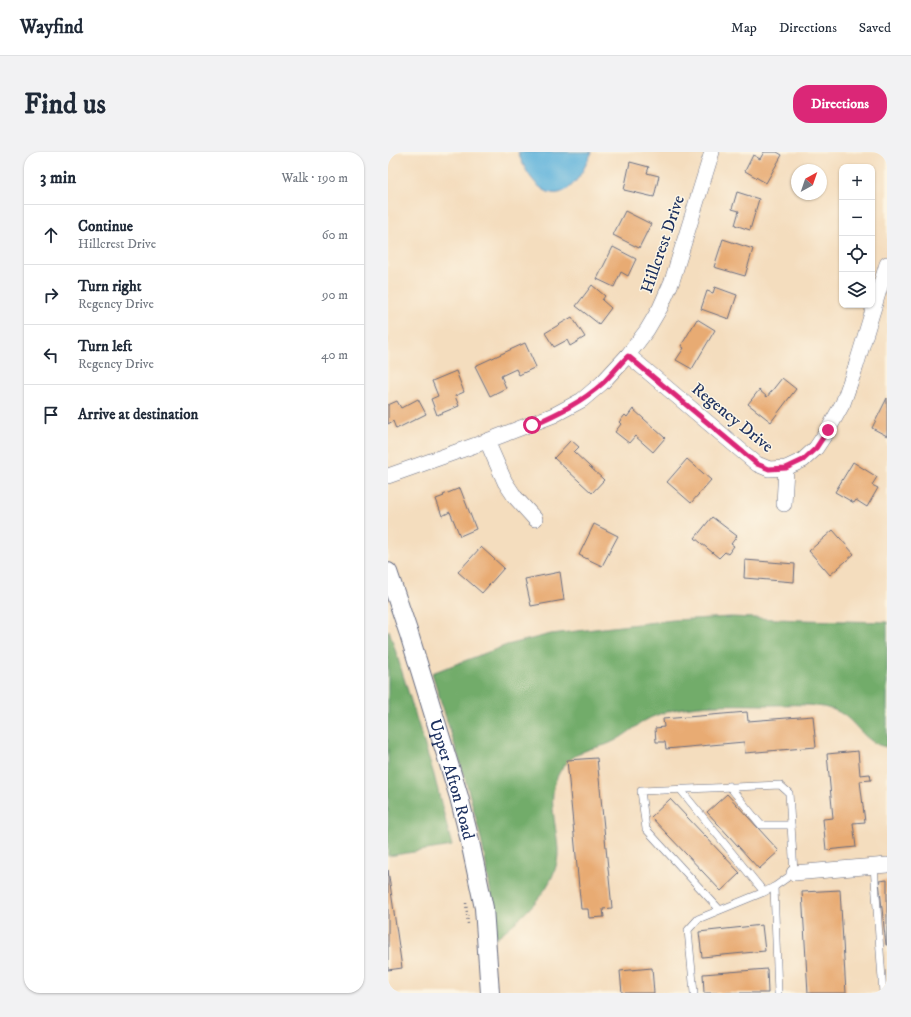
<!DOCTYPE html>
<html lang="en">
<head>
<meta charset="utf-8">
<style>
	body { margin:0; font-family:"IM FELL DW Pica",serif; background:#f2f2f3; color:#1f2937 }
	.controls { position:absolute; right:12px; top:12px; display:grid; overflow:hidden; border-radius:8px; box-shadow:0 1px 3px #0004 }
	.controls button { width:36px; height:36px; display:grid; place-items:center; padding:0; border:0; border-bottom:1px solid #e0e1e3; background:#fff; color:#1f2937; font:20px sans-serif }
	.compass { position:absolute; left:403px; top:12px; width:36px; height:36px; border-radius:50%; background:#fff; box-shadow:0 1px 3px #0004; rotate:40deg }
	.stop { position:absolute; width:12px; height:12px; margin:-9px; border:3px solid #db2777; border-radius:50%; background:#fff }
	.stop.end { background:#db2777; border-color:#fff; box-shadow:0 1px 4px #0008 }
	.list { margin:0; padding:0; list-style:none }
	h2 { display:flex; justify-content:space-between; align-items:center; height:52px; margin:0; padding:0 16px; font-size:17px }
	h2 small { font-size:13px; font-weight:400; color:#747a83 }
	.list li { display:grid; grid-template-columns:26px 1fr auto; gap:12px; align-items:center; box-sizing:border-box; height:60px; padding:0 16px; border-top:1px solid #e0e1e3 }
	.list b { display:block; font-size:15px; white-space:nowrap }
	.list p { margin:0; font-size:13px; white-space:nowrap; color:#747a83 }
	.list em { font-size:13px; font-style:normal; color:#747a83 }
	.icon { flex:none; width:22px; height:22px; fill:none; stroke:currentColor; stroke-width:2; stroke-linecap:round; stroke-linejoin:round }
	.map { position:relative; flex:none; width:499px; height:841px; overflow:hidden; border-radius:16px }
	header { display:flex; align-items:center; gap:24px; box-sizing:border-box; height:56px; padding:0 20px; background:#fff; border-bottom:1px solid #e0e1e3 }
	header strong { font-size:19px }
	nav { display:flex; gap:22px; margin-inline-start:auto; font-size:14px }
	.intro { display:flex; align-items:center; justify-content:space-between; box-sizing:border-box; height:96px; padding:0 24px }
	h1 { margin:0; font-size:28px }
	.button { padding:10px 18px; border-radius:16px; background:#db2777; color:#fff; font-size:14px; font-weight:700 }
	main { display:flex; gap:24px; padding:0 24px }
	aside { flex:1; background:#fff; border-radius:16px; box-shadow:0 1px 3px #0004 }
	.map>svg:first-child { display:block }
	.forest { fill:#72ac6b; stroke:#466e64 }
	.water { fill:#60b4dc; stroke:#3e729d }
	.building { fill:#e8ab73 }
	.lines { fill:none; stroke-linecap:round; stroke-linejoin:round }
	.service-casing { stroke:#676c80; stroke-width:8 }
	.minor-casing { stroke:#676c80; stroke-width:16 }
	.tertiary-casing { stroke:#676c80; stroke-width:20 }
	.path { stroke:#676c80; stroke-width:2.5; stroke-dasharray:1 3; stroke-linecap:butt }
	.service { stroke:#fff; stroke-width:7 }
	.minor { stroke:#fff; stroke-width:15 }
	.tertiary { stroke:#fff; stroke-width:18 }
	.route { stroke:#db2777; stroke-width:5 }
	.labels { text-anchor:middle; stroke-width:3; stroke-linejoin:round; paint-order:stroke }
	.street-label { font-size:17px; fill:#1b2f5e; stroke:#fcf5e5 }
</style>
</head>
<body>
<header>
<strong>Wayfind</strong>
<nav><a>Map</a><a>Directions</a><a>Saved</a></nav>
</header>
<div class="intro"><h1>Find us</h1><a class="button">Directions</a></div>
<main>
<aside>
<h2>3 min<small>Walk · 190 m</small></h2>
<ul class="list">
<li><svg class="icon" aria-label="ahead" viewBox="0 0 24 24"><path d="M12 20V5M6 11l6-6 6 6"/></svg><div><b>Continue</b><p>Hillcrest Drive</p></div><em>60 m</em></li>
<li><svg class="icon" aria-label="right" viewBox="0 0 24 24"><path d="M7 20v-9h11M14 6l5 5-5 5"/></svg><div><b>Turn right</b><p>Regency Drive</p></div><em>90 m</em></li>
<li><svg class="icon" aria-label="left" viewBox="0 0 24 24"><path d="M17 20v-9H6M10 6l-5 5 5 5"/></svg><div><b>Turn left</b><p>Regency Drive</p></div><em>40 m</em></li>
<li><svg class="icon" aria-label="arrive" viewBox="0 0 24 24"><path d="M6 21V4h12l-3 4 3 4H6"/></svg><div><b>Arrive at destination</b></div></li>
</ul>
</aside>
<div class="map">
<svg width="499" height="841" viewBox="0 0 499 841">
	<rect width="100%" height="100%" fill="#fcf5e5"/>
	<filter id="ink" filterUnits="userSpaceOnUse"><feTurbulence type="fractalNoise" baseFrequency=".025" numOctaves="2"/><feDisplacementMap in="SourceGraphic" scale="8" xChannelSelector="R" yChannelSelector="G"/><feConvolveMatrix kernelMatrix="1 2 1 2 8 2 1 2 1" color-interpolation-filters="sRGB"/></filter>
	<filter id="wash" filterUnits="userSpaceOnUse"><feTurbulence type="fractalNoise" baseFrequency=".012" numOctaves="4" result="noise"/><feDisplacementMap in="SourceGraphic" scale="16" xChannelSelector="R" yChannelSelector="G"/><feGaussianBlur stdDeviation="0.9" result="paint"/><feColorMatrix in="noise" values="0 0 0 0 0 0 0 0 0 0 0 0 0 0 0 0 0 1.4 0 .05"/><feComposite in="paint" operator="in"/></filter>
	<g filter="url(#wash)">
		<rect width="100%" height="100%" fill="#f4ddbe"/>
		<g class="forest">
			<path d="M343,465L413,468L499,470V595C474,592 467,563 443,557C424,551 402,553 383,553C346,553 303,550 269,563C251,569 239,584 222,591C216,594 209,595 202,597C181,604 168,618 165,640C163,659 169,679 170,697C172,733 134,766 108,786C105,753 100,720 93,687C80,631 61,576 44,521L119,493L163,482L285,468Z"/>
			<polygon points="1,478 46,623 64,694 0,704 0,479"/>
		</g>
		<path class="water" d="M130,0H204C198,12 192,27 181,36C157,55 136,19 130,0Z"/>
		<g id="blocks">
			<g class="building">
				<polygon points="376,0 389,0 394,3 378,31 357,19 365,3 372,7"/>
				<polygon points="242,10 261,15 259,21 271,24 266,45 236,38"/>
				<polygon points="349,40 371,47 362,78 347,73 351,59 344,57"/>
				<polygon points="237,59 263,72 251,96 225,83"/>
				<polygon points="335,87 365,97 357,124 326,115"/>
				<polygon points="225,95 248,107 240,124 233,120 226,135 209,127"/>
				<polygon points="204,133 217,144 214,148 223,156 211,172 188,154"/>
				<polygon points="327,135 349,143 341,167 313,157 319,139 325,141"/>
				<polygon points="184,165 197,185 182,194 179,188 166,195 157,181"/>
				<polygon points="309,167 327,178 304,217 288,208 296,196 293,194"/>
				<polygon points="137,191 148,215 131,223 128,217 113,224 118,236 102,244 87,214"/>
				<polygon points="68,219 76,240 67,244 71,254 49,263 43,247 50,244 44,229"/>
				<polygon points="394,226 408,237 383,270 360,252 371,238 379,245"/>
				<polygon points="499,246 499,284 484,276"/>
				<polygon points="30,247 38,262 8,277 5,269 0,272 0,253 9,249 13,256"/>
				<polygon points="245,257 277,286 265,300 247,284 241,291 227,280 233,272 231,270 237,263 239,265"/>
				<polygon points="183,288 191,295 186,300 216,328 204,341 166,306"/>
				<polygon points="299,307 323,328 303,351 279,330"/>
				<polygon points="465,310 489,325 484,333 490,336 479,355 468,348 466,351 447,340"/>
				<polygon points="72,336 88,377 72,384 62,360 54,364 48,347 56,344 55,343"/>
				<polygon points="324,365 349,384 343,392 346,394 340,402 337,400 331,406 307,386"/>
				<polygon points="206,372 230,384 214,414 191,403"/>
				<polygon points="445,378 466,402 442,423 421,399"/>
				<polygon points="93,395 116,416 94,441 70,420"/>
				<polygon points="357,408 407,412 406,430 356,426"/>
				<polygon points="172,420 176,448 143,454 137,427"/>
				<polygon points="359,560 360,569 425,564 428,595 357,601 356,590 278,597 277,590 268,590 267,576 276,575 275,567"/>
				<polygon points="470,599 472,623 482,622 483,628 472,629 477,670 465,671 468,695 438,698 435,667 445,666 439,602"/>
				<polygon points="209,606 224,756 215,757 216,765 201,766 200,757 193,757 179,608"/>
				<polygon points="339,642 391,699 371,717 319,660"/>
				<polygon points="282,647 352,721 333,739 263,665"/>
				<polygon points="0,718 14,816 0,818"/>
				<polygon points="499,728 499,793 498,793 491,729"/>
				<polygon points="452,738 458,841 420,841 414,740"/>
				<polygon points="374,773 377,799 314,805 311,780"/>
				<polygon points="264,816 266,841 234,841 232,819"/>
				<polygon points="379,817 380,841 316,841 315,822"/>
			</g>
		</g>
	</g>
	<g filter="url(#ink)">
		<use href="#blocks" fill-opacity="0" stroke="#676c80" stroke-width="1"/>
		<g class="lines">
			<defs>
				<g id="service">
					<polyline points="341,634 373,673 403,673"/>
					<polyline points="292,637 376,740"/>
					<polyline points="486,714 495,841"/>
					<polyline points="386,735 390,841"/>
					<polyline points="306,841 300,778 310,767 376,740 386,735 406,721 401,641 392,633 253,639 258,677 332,758"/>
				</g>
				<g id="minor">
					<polyline points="240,203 369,312 381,317 398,316 415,308 428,296 440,278 455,251 468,214 499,112"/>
					<polyline points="99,289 117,330 127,345 147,367"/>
					<polyline points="0,324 99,289 166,263 194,248 214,231 240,203 259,178 272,156 284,129 324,0"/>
					<polyline points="396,352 398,316"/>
					<polyline points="406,721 499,713"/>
				</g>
				<g id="tertiary">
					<path id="s1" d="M0,420L21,482L71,645L81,685L96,756L102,841"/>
				</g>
			</defs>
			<use href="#service" class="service-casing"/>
			<use href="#minor" class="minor-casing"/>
			<use href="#tertiary" class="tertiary-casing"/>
			<polyline class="path" points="78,751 80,772"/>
			<use href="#service" class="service"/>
			<use href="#minor" class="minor"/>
			<use href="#tertiary" class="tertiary"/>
		</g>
	</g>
	<g class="lines" filter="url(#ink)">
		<path class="route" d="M144,273C169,262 194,250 215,231C224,222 232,212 240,204L369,312L381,317L398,316L415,308L428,296L440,278"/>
	</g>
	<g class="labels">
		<g class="street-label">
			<text transform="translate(274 92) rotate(-71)" y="6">Hillcrest Drive</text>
			<text transform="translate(345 265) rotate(39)" y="6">Regency Drive</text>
			<text dy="6" stroke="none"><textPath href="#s1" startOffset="217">Upper Afton Road</textPath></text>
		</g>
	</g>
</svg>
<div class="controls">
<button>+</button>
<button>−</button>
<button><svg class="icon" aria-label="locate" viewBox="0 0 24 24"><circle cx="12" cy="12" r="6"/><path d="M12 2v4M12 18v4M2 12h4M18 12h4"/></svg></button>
<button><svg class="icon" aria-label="layers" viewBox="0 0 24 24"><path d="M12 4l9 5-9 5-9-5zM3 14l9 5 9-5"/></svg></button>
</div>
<svg class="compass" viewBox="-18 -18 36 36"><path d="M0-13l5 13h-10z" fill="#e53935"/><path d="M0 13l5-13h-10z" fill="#747a83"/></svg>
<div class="stop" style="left:144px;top:273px"></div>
<div class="stop end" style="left:440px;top:278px"></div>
</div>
</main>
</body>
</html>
